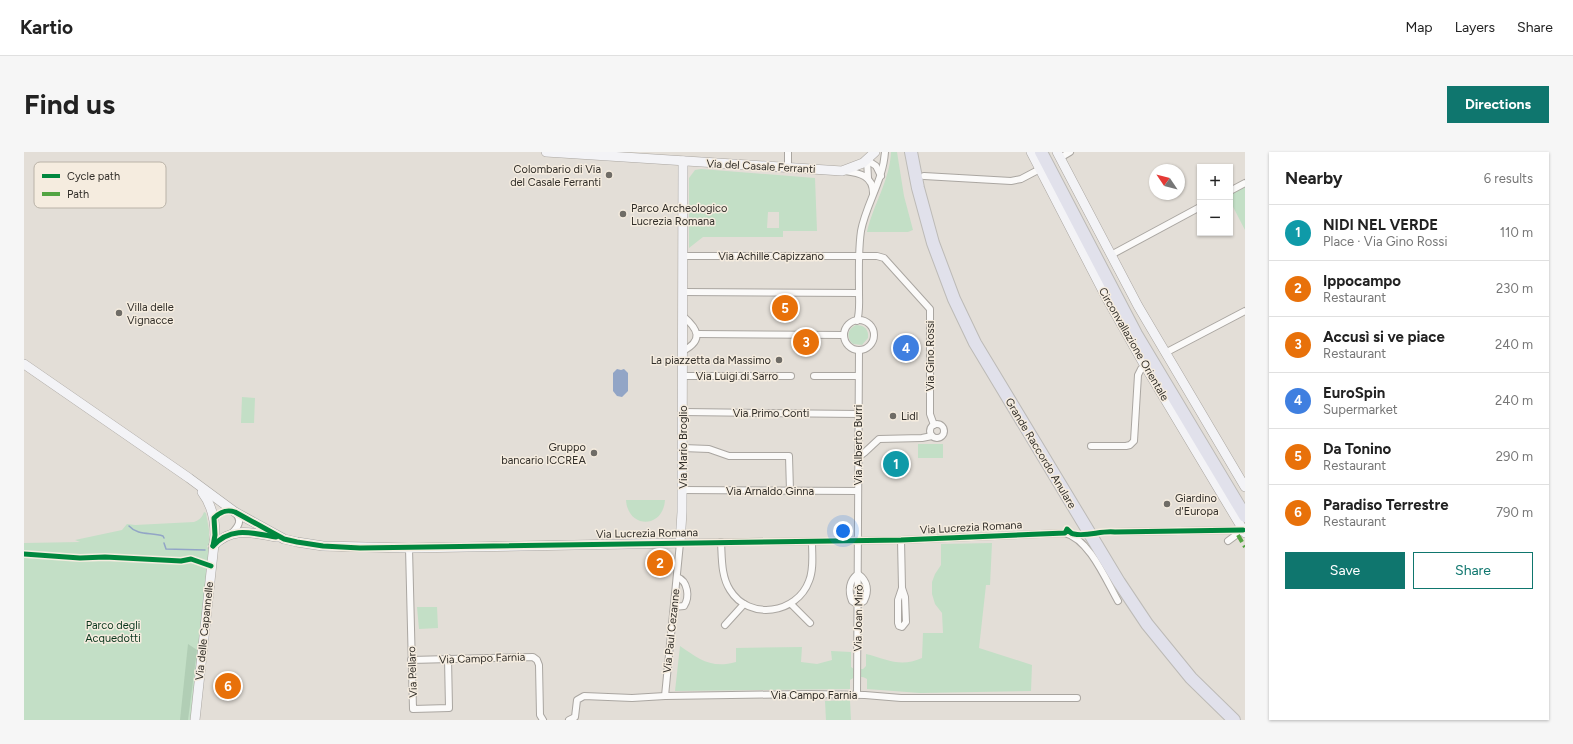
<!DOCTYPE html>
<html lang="en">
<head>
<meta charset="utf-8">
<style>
	body { margin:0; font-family:Figtree,sans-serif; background:#f6f6f6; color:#222 }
	.controls { position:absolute; right:12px; top:12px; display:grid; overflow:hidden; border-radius:0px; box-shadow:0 1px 3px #0004 }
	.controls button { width:36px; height:36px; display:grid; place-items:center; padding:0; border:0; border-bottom:1px solid #e0e0e0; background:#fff; color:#222; font:20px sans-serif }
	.compass { position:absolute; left:1125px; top:12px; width:36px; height:36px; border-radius:50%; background:#fff; box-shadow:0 1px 3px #0004; rotate:305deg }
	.you { position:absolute; left:819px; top:379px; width:14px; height:14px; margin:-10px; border:3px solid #fff; border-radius:50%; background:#1a73e8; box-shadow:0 0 0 6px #1a73e833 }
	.badge { display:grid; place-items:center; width:26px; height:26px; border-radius:50%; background:#0f766e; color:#fff; font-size:13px; font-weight:700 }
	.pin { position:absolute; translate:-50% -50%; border:2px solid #fff; box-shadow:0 1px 4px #0006 }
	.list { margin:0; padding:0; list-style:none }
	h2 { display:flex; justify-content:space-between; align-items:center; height:52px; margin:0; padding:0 16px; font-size:17px }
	h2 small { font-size:13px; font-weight:400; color:#767676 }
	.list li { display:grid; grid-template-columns:26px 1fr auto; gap:12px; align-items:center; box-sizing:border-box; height:56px; padding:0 16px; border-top:1px solid #e0e0e0 }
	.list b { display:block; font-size:15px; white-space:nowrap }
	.list p { margin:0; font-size:13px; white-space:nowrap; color:#767676 }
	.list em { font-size:13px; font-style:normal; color:#767676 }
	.actions { display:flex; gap:8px; padding:12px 16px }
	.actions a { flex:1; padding:9px 0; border:1px solid #0f766e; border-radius:0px; text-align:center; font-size:14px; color:#0f766e }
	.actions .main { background:#0f766e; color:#fff }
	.map { position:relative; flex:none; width:1221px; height:568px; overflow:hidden; border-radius:0px }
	header { display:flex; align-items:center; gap:24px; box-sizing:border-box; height:56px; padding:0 20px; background:#fff; border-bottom:1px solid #e0e0e0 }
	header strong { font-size:19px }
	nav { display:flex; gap:22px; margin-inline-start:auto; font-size:14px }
	.intro { display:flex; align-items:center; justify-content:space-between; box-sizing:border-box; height:96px; padding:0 24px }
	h1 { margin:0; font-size:28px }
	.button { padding:10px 18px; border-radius:0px; background:#0f766e; color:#fff; font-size:14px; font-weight:700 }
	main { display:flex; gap:24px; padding:0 24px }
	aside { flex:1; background:#fff; border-radius:0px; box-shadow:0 1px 3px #0004 }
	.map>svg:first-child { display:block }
	.green { fill:#c3dfc6; fill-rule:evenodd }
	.forest { fill:#b1ceb5 }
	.water { fill:#92a5c6 }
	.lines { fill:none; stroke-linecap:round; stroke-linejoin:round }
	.stream { stroke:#92a5c6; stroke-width:1.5 }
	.street-casing { stroke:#aaa6a1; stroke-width:8 }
	.secondary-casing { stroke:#aaa6a1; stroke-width:10 }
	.highway-casing { stroke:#bcbab6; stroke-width:14 }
	.street { stroke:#fbfaf9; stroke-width:6 }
	.secondary { stroke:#f3f3f6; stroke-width:9 }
	.highway { stroke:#e1e1eb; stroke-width:12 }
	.quiet { stroke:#52a442; stroke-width:4; stroke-dasharray:8 4; stroke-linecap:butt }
	.cycleway-casing { stroke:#f5ecdf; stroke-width:8 }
	.cycleway { stroke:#00873e; stroke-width:5 }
	.poi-dot { fill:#6f6c66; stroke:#f5ecdf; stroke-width:1.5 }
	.labels { text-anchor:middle; stroke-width:3; stroke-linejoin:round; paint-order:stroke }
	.street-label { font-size:11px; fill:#312e29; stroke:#f5ecdf }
	.poi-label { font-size:11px; fill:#312e29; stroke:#f5ecdf; text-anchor:start }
	.park-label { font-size:11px; fill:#09361c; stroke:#f5ecdf }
	.key { fill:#f5ecdf; stroke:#bab3a8; stroke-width:1 }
	.key-label { font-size:11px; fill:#312e29 }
</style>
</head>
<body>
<header>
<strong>Kartio</strong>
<nav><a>Map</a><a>Layers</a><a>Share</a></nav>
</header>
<div class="intro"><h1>Find us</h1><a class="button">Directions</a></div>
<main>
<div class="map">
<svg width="1221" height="568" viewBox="0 0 1221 568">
	<rect width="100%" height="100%" fill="#e3ded7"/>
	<g class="green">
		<path d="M867,0H873L880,44L889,78L884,80H843C849,53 866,28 867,0Z"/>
		<path d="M677,17L791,26L793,79H759V85H679L665,96V26L671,18ZM744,60H755V76H743Z"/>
		<polygon points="1221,35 1221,78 1206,49 1206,43"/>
		<path d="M832,173C840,173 845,177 844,186L838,193L829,192C822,186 823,177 832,173Z"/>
		<polygon points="218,245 231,246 230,271 217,271"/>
		<rect x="894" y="292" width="25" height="14"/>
		<path d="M602,348H641C639,377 604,377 602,348Z"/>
		<path d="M180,360L182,361L185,378V393L183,394L186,401L169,568H0V391L56,390L51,388L98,378L103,372L111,373L170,370C175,368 178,366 180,360Z"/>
		<path d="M968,391L966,433H962L955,496L1008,513L1007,539L896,541L843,537V527C838,524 832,524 826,528V537L651,539L656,494C675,507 687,517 712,510V496L778,495L777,510L793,512L808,508L807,499L827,500V515L830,517H839L842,514V502C863,507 876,516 898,506L899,481H919L918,461L911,452L908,442V430L911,422L917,413V392Z"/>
		<polygon points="393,455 413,455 414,476 395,477"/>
		<polygon points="826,548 827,568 802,568 801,549"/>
	</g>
	<polygon class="forest" points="164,492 173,498 164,568 156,568"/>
	<polygon class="water" points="593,217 597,218 600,217 604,221 604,239 598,245 593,244 589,239 589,221"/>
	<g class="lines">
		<g class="stream">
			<path d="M105,374C114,384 127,380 139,384L140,386"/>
			<polyline points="140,391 142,397 181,398"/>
		</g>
		<defs>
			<g id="street">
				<polyline points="1036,6 1046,0"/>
				<polyline points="843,8 852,14 857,24"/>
				<polyline points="843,8 844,26"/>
				<polyline points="764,16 764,0"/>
				<path d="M821,19C836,21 849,24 849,41"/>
				<polyline points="900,24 987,29 997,27 1016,17"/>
				<polyline points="1206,39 1221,31"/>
				<polyline points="1087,103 1176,55"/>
				<polyline points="659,104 853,104 860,106 906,157 906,262 910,273"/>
				<polyline points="659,140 835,141"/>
				<circle cx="835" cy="183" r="15"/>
				<path d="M833,169C836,160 835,150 835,141C835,121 834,100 837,79C842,52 859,29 861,0"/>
				<polyline points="673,182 820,183"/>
				<path d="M659,199C680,188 674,177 659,164"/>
				<polyline points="1141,201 1221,159"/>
				<polyline points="659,224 767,224"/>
				<polyline points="790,224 834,224"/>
				<polyline points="659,260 835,262"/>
				<circle cx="913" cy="279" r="7"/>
				<polyline points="1067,294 1102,294 1106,293 1110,289 1114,223 1117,217 1121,214"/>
				<polyline points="659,296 685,297 705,304 765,304 766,339"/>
				<polyline points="835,305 840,301 855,287 898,286 908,284"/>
				<polyline points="658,338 834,339"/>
				<polyline points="1091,380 1219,378"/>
				<path d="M208,381C214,375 219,368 211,361"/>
				<polyline points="877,388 878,436 881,445 882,470 878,475 875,474 874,471 874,448 878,436"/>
				<polyline points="1204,389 1219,378"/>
				<path d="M697,390C698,406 697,424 706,438C725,469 773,462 785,429C790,417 788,402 788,390"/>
				<polyline points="385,396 389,557 425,556 424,506"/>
				<path d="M834,422C844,429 845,439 840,449L834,453L828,449C824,439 825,428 834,422Z"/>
				<polyline points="767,452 786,471"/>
				<path d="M650,455L660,454C666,445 664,429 653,425"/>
				<polyline points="701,473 720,452"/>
				<polyline points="387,508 509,505 513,508 515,513 516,563 519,568"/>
				<polyline points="833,543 835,198"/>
				<path d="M641,544L656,391L877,388L1041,381C1065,387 1082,428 1094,449"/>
				<polyline points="545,568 551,565 553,548 560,544 608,546 641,544 783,542 841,543 877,546 1053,546"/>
			</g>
			<g id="secondary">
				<polyline points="522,0 818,19 839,11 851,0"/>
				<polyline points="1007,0 1082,145 1121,214 1221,381"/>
				<polyline points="1033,0 1114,154 1221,335"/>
				<polyline points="0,212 165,326 211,360 260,387 273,390 299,394 385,396 656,391 658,360 659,9"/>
				<path d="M189,394C208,374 229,381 253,385"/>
				<path d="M171,568L191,383C191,367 188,353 178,340"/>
			</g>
			<g id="highway">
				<polyline points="887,0 894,36 909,91 930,147 951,191 1095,430 1123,472 1167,526 1210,568"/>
				<polyline points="1017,0 1112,182 1221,364"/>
			</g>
		</defs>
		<use href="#street" class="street-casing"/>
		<use href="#secondary" class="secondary-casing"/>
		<use href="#highway" class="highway-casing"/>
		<use href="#street" class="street"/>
		<use href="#secondary" class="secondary"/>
		<use href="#highway" class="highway"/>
		<polyline class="quiet" points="1214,383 1221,395"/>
		<defs>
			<g id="cycleway">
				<path d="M189,394L191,383L190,366C196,360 202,357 211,360L260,387L273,390L299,394L336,396L877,388L1041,381L1043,377C1045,379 1047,382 1050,382C1063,385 1078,378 1091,380L1219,378"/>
				<path d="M189,394C207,374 228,381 252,385"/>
				<polyline points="0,402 56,406 81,405 157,409 167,407 187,414"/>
			</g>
		</defs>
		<use href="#cycleway" class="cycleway-casing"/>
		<use href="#cycleway" class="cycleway"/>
	</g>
	<g class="poi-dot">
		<circle cx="585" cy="23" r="4"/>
		<circle cx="599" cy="62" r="4"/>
		<circle cx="95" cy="161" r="4"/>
		<circle cx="755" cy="208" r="4"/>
		<circle cx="869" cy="264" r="4"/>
		<circle cx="570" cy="301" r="4"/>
		<circle cx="1143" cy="352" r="4"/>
	</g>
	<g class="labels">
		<g class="street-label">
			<text transform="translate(737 14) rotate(3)" y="4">Via del Casale Ferranti</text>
			<text x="747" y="108">Via Achille Capizzano</text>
			<text transform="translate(1110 192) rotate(60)" y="4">Circonvallazione Orientale</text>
			<text transform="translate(906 204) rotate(-90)" y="4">Via Gino Rossi</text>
			<text x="713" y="228">Via Luigi di Sarro</text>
			<text x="747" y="265">Via Primo Conti</text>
			<text transform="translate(834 293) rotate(-90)" y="4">Via Alberto Burri</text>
			<text transform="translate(659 295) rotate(-90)" y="4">Via Mario Broglio</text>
			<text transform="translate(1017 301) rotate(59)" y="4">Grande Raccordo Anulare</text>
			<text x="746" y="343">Via Arnaldo Ginna</text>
			<text transform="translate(947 375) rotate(-3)" y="4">Via Lucrezia Romana</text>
			<text transform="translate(623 381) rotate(-1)" y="4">Via Lucrezia Romana</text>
			<text transform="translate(834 466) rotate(-89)" y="4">Via Joan Mirò</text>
			<text transform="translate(180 479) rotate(-84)" y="4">Via delle Capannelle</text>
			<text transform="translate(647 479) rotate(-84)" y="4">Via Paul Cezanne</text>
			<text transform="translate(458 506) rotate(-2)" y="4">Via Campo Farnia</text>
			<text transform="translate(388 520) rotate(-92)" y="4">Via Pellaro</text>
			<text x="790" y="547">Via Campo Farnia</text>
		</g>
		<g class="poi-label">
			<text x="577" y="21" text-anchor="end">Colombario di Via<tspan x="577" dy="13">del Casale Ferranti</tspan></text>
			<text x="607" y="60">Parco Archeologico<tspan x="607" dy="13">Lucrezia Romana</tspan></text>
			<text x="103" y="159">Villa delle<tspan x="103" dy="13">Vignacce</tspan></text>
			<text x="747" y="212" text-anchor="end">La piazzetta da Massimo</text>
			<text x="877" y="268">Lidl</text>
			<text x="562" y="299" text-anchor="end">Gruppo<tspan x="562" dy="13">bancario ICCREA</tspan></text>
			<text x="1151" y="350">Giardino<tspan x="1151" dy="13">d'Europa</tspan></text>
		</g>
		<g class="park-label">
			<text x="89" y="477">Parco degli<tspan x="89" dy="13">Acquedotti</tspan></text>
		</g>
	</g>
	<rect x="10" y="10" width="132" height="46" rx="6" class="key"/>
	<rect x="18" y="22" width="18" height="4" fill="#00873e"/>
	<rect x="18" y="40" width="18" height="4" fill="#52a442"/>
	<g class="key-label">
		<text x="43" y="28">Cycle path</text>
		<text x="43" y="46">Path</text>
	</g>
</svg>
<div class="controls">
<button>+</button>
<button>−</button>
</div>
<svg class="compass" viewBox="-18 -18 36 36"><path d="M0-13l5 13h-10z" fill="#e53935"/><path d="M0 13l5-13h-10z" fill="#767676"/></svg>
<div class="you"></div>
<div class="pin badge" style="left:872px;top:312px;background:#0f9aa8">1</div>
<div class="pin badge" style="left:636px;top:411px;background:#e8710a">2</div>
<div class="pin badge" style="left:782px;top:190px;background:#e8710a">3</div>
<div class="pin badge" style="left:882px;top:196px;background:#3f7fe0">4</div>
<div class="pin badge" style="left:761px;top:156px;background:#e8710a">5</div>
<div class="pin badge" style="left:204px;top:534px;background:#e8710a">6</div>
</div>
<aside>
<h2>Nearby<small>6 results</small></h2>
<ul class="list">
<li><span class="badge" style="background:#0f9aa8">1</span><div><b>NIDI NEL VERDE</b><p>Place · Via Gino Rossi</p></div><em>110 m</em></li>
<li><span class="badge" style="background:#e8710a">2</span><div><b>Ippocampo</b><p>Restaurant</p></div><em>230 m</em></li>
<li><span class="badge" style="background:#e8710a">3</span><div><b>Accusì si ve piace</b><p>Restaurant</p></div><em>240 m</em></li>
<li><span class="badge" style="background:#3f7fe0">4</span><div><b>EuroSpin</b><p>Supermarket</p></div><em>240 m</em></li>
<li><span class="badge" style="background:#e8710a">5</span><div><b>Da Tonino</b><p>Restaurant</p></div><em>290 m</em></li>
<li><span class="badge" style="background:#e8710a">6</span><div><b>Paradiso Terrestre</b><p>Restaurant</p></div><em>790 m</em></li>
</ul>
<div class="actions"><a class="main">Save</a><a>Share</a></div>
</aside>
</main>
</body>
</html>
